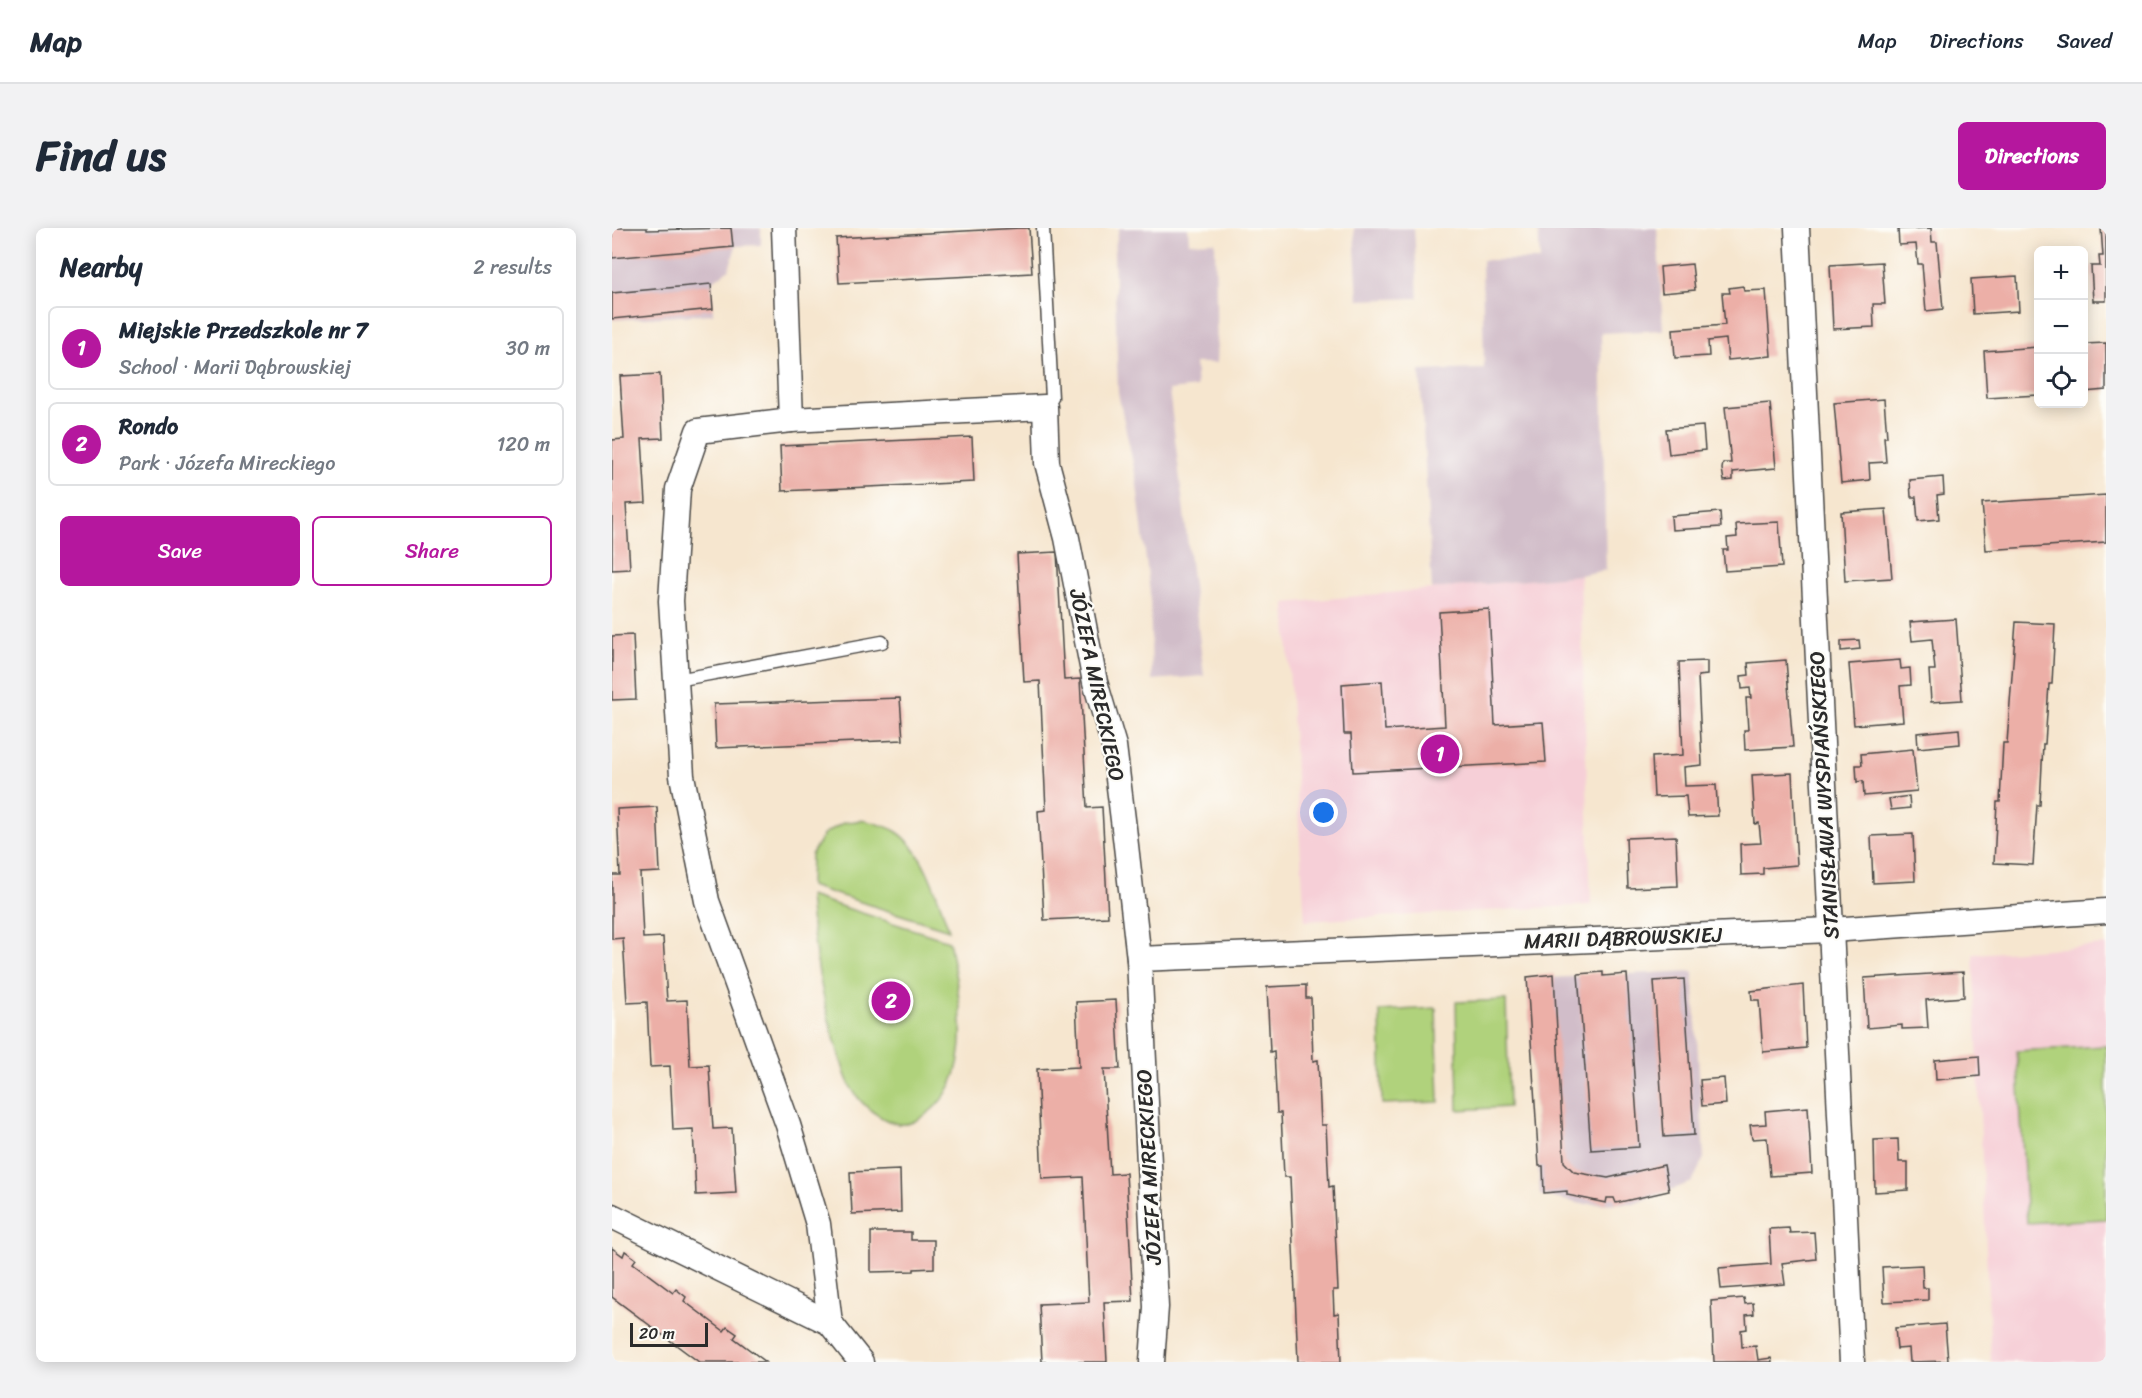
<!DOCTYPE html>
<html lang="en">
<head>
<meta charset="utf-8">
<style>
	body { margin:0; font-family:Sriracha,sans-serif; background:#f2f2f3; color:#1f2937 }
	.controls { position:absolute; right:18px; top:18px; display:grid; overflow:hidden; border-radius:9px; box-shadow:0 3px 15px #0003 }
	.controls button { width:54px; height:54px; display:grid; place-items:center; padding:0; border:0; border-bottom:2px solid #e0e1e3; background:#fff; color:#1f2937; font:30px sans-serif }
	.scale { position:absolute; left:18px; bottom:15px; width:78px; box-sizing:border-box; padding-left:6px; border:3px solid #2b2b2b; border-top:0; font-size:16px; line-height:21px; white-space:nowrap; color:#2b2b2b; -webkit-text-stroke:4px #fdfcf7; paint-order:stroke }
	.you { position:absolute; left:712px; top:585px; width:21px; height:21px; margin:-15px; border:4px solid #fff; border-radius:50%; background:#1a73e8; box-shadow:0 0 0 9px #1a73e833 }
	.badge { display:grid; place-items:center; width:39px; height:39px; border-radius:50%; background:#b5179e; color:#fff; font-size:20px; font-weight:700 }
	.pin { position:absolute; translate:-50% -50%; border:3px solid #fff; box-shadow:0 2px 6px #0006 }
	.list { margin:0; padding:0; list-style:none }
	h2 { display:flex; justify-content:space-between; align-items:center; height:78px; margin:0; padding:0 24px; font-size:26px }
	h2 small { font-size:20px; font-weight:400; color:#747a83 }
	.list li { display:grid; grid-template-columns:39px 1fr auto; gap:18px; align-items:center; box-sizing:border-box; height:84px; margin:0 12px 12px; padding:0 12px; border:2px solid #e0e1e3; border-radius:9px }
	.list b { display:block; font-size:22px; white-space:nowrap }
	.list p { margin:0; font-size:20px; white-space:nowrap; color:#747a83 }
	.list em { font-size:20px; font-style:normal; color:#747a83 }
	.actions { display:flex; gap:12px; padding:18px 24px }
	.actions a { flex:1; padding:14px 0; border:2px solid #b5179e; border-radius:9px; text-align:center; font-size:21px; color:#b5179e }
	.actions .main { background:#b5179e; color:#fff }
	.icon { flex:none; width:33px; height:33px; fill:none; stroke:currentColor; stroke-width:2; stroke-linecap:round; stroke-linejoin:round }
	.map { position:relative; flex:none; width:1494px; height:1134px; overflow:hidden; border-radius:9px }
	header { display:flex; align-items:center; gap:36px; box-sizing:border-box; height:84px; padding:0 30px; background:#fff; border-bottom:2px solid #e0e1e3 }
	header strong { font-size:28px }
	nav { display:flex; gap:33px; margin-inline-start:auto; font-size:21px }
	.intro { display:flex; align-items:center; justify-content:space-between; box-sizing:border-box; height:144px; padding:0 36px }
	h1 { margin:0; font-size:42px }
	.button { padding:15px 27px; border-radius:9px; background:#b5179e; color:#fff; font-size:21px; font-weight:700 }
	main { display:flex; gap:36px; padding:0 36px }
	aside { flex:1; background:#fff; border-radius:9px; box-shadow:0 3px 15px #0003 }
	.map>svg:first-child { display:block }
	.built { fill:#f6cfd7 }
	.industrial { fill:#d1bdc9 }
	.green { fill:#b0d27b; stroke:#6e7e53; stroke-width:1.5 }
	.building { fill:#ecafa7 }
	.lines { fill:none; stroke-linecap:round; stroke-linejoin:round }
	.service-casing { stroke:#494744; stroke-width:15 }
	.minor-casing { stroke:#494744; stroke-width:27 }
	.service { stroke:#fff; stroke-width:12 }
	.minor { stroke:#fff; stroke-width:24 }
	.labels { text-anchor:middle; stroke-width:4.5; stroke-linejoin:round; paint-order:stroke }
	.street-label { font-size:21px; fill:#2b2b2b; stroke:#fdfcf7 }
</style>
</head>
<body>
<header>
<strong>Map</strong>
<nav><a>Map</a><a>Directions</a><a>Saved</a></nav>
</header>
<div class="intro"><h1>Find us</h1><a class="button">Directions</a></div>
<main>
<aside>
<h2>Nearby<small>2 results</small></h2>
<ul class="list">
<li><span class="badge">1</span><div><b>Miejskie Przedszkole nr 7</b><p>School · Marii Dąbrowskiej</p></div><em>30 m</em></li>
<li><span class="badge">2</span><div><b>Rondo</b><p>Park · Józefa Mireckiego</p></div><em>120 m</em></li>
</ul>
<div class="actions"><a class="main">Save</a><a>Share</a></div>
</aside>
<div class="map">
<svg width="1494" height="1134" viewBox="0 0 1494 1134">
	<rect width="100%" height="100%" fill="#fdfcf7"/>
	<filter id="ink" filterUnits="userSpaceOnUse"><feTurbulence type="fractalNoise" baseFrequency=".0167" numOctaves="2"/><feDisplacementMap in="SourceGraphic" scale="12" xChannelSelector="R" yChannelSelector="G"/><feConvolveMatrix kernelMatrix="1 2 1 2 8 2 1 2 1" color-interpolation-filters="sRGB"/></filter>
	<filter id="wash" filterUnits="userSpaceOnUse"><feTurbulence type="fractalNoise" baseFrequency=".008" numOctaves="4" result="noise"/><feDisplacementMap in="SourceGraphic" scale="24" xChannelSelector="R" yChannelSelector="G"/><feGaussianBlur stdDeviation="1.35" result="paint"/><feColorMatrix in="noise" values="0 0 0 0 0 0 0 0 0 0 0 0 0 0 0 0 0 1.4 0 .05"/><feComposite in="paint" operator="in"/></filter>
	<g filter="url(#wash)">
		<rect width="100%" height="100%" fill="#f6e6cf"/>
		<g class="built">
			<polygon points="968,347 979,677 693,693 673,375"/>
			<polygon points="1494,717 1494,1134 1379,1134 1361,726"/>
		</g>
		<g class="industrial">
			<polygon points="0,0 149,0 149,17 124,18 117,41 100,54 101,86 0,92"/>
			<polygon points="507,0 576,0 577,15 603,14 605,135 583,135 585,159 557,162 592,448 540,452 538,365 524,249 506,165 502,24"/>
			<polygon points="742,0 802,0 806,70 746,72"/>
			<polygon points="926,0 1045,0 1051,102 989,105 994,342 968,347 820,361 808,143 872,141 870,32 928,32"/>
			<polygon points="1081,743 1092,930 1080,954 1024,975 970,976 928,967 915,751"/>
		</g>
		<g class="green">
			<path d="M250,592C262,595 274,597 285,604C312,621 327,673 337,702L198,658L199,627L212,606L231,595Z"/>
			<path d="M197,668L337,713C348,773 370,861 301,894C282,903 255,882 244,867C235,856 232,842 228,829C210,777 202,724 197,668Z"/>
			<polygon points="894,772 897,879 846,882 844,774"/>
			<polygon points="824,780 827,874 770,876 768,783"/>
			<polygon points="1494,818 1494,991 1415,995 1405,823"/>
		</g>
		<g id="blocks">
			<g class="building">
				<polygon points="0,0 35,0 35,2 119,0 121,19 0,30"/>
				<polygon points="408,0 417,0 420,45 227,55 224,10"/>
				<polygon points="1319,0 1320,14 1325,14 1331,81 1314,83 1310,36 1306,36 1304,16 1287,17 1286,1"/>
				<polygon points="1489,0 1494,0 1494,73 1481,73 1479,38 1488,38 1487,28 1491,28"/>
				<polygon points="1270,34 1273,76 1261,76 1262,99 1221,101 1218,37"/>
				<polygon points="1080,36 1083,62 1050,65 1048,39"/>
				<polygon points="1405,48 1407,83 1361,86 1359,51"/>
				<polygon points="99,56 101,81 0,91 0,65"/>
				<polygon points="1131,58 1132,63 1154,62 1159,128 1116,132 1114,111 1096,113 1097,128 1063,130 1061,101 1113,97 1110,65 1118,65 1117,60"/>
				<polygon points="1494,115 1494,162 1472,164 1472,116"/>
				<polygon points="1426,119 1426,167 1375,170 1372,123"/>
				<polygon points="48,146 51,210 30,211 34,275 14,276 18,341 0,342 0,212 12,211 8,148"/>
				<polygon points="1272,171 1275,209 1272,209 1274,234 1257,235 1258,252 1229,255 1222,175"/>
				<polygon points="1158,175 1164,240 1121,244 1121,252 1112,253 1110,241 1111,235 1119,235 1113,179"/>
				<polygon points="1091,198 1093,222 1057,226 1054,201"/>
				<polygon points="360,209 362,254 170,263 168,218"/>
				<polygon points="1331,249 1332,266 1325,267 1327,291 1306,293 1304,269 1299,269 1298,252"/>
				<polygon points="1494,267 1494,314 1374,322 1370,275"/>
				<polygon points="1274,281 1280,350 1233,353 1229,284"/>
				<polygon points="1108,284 1109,299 1060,302 1059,288"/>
				<polygon points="1167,294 1170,339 1113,343 1111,322 1116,322 1115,310 1125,309 1124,296"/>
				<polygon points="445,324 452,452 468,451 475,580 490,579 496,689 432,692 426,583 434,582 428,453 412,454 405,326"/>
				<polygon points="877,381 883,497 931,494 934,534 741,544 739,506 732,506 730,456 770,453 773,502 833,498 827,384"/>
				<polygon points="1344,391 1350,472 1319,474 1317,442 1323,442 1320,411 1300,413 1298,394"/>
				<polygon points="1404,394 1443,396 1440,456 1437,456 1433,516 1431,516 1428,577 1425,577 1421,637 1382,635 1385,574 1388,574 1391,515 1395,515"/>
				<polygon points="21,407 24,471 0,472 0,408"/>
				<polygon points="1247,412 1248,421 1229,423 1229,413"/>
				<polygon points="1174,432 1181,519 1133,522 1132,502 1136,502 1134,470 1139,470 1138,460 1130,461 1129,448 1137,447 1136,435"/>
				<polygon points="1288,432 1289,441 1298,440 1299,457 1288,458 1291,493 1242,497 1237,436"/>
				<polygon points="1095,433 1095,447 1086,448 1090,537 1072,539 1073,558 1104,557 1106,588 1076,589 1074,568 1042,569 1040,529 1071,527 1067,434"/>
				<polygon points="288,470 291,512 104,520 102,476"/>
				<polygon points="1347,501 1348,516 1306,520 1305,505"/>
				<polygon points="1301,521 1305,563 1252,568 1251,553 1245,554 1244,537 1250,537 1249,526"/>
				<polygon points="1180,545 1185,637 1151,640 1151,646 1129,647 1128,616 1149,615 1147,595 1143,596 1140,547"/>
				<polygon points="1297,568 1298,580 1279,582 1277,571"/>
				<polygon points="45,579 48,644 28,645 31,710 51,709 55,773 75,772 78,838 97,837 101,901 120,900 124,965 84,967 81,901 61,902 58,838 38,839 35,774 15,775 11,710 0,711 0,647 8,647 5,581"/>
				<polygon points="1301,606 1303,653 1261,655 1259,608"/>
				<polygon points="1064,608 1066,658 1016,660 1014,610"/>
				<polygon points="991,744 991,748 1015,746 1027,919 979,922 966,746"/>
				<polygon points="1351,744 1352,769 1314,772 1316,800 1290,801 1290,797 1255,800 1252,750"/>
				<polygon points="942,746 952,934 962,944 996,950 1052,937 1057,963 1004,975 1002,970 995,970 994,975 955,967 955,963 932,965 931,938 927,938 915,749"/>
				<polygon points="1072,751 1082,907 1052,909 1042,753"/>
				<polygon points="694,757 694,770 699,770 701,833 706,832 709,897 714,897 717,959 721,958 726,1062 721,1062 722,1086 727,1085 729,1134 686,1134 678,949 672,949 669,885 665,885 662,823 658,824 655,759"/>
				<polygon points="1191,757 1194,820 1151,824 1147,772 1140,772 1139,763"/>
				<polygon points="504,772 508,841 492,841 498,946 514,945 521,1073 492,1074 495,1134 430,1134 427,1076 477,1074 471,949 430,951 425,841 467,839 464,774"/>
				<polygon points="1367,828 1368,848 1324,852 1323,832"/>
				<polygon points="1112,850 1114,876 1090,878 1088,852"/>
				<polygon points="1196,879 1200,945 1158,948 1155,910 1140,911 1138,897 1154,896 1153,883"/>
				<polygon points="1286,911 1287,934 1296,934 1296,962 1263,964 1262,912"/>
				<polygon points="288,942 289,984 240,986 238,944"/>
				<polygon points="1177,1000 1178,1005 1202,1004 1204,1031 1170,1035 1173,1056 1109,1061 1107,1040 1159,1036 1157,1001"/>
				<polygon points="259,1004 299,1004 299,1012 322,1012 322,1040 302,1041 302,1043 259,1044"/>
				<polygon points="0,1020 11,1028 13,1023 24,1031 21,1035 61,1065 64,1061 74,1069 72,1073 112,1103 115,1099 125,1106 122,1110 154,1134 87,1134 0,1069"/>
				<polygon points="1310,1037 1311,1060 1316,1060 1316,1072 1272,1074 1270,1039"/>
				<polygon points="1132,1070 1133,1076 1141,1075 1142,1086 1134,1087 1135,1101 1129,1102 1130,1119 1144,1118 1146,1132 1159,1130 1160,1134 1102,1134 1099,1073"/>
				<polygon points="1333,1096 1336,1133 1298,1134 1297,1120 1285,1121 1283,1100"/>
			</g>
		</g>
	</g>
	<g filter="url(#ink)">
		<use href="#blocks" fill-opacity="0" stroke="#494744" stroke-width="1.5"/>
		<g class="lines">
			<defs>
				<g id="service">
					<polyline points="431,0 440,170 433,179"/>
					<polyline points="65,452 270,414"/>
				</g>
				<g id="minor">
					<polyline points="172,0 179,192 86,203 66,261 59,373 70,548 95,673 176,897 206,996 218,1095"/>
					<polyline points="1185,0 1240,1134"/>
					<polyline points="179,192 433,179 435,235 455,310 483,454 502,518 512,600 527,731 544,1079 540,1134"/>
					<polyline points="527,731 1219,702 1494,683"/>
					<polyline points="0,988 218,1095 249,1134"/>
				</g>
			</defs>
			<use href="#service" class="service-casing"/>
			<use href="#minor" class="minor-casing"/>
			<use href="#service" class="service"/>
			<use href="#minor" class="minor"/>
		</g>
	</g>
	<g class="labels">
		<g class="street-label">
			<text transform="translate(485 457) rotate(78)" y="7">JÓZEFA MIRECKIEGO</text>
			<text transform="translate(1212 567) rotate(-93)" y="7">STANISŁAWA WYSPIAŃSKIEGO</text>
			<text transform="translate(1011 710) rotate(-2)" y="7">MARII DĄBROWSKIEJ</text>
			<text transform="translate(537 939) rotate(-93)" y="7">JÓZEFA MIRECKIEGO</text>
		</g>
	</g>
</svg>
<div class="controls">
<button>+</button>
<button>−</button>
<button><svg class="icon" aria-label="locate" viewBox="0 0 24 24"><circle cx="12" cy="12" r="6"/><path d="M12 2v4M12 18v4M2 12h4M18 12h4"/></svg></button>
</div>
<div class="scale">20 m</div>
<div class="you"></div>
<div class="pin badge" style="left:828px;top:526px">1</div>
<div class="pin badge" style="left:279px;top:773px">2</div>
</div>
</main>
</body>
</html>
